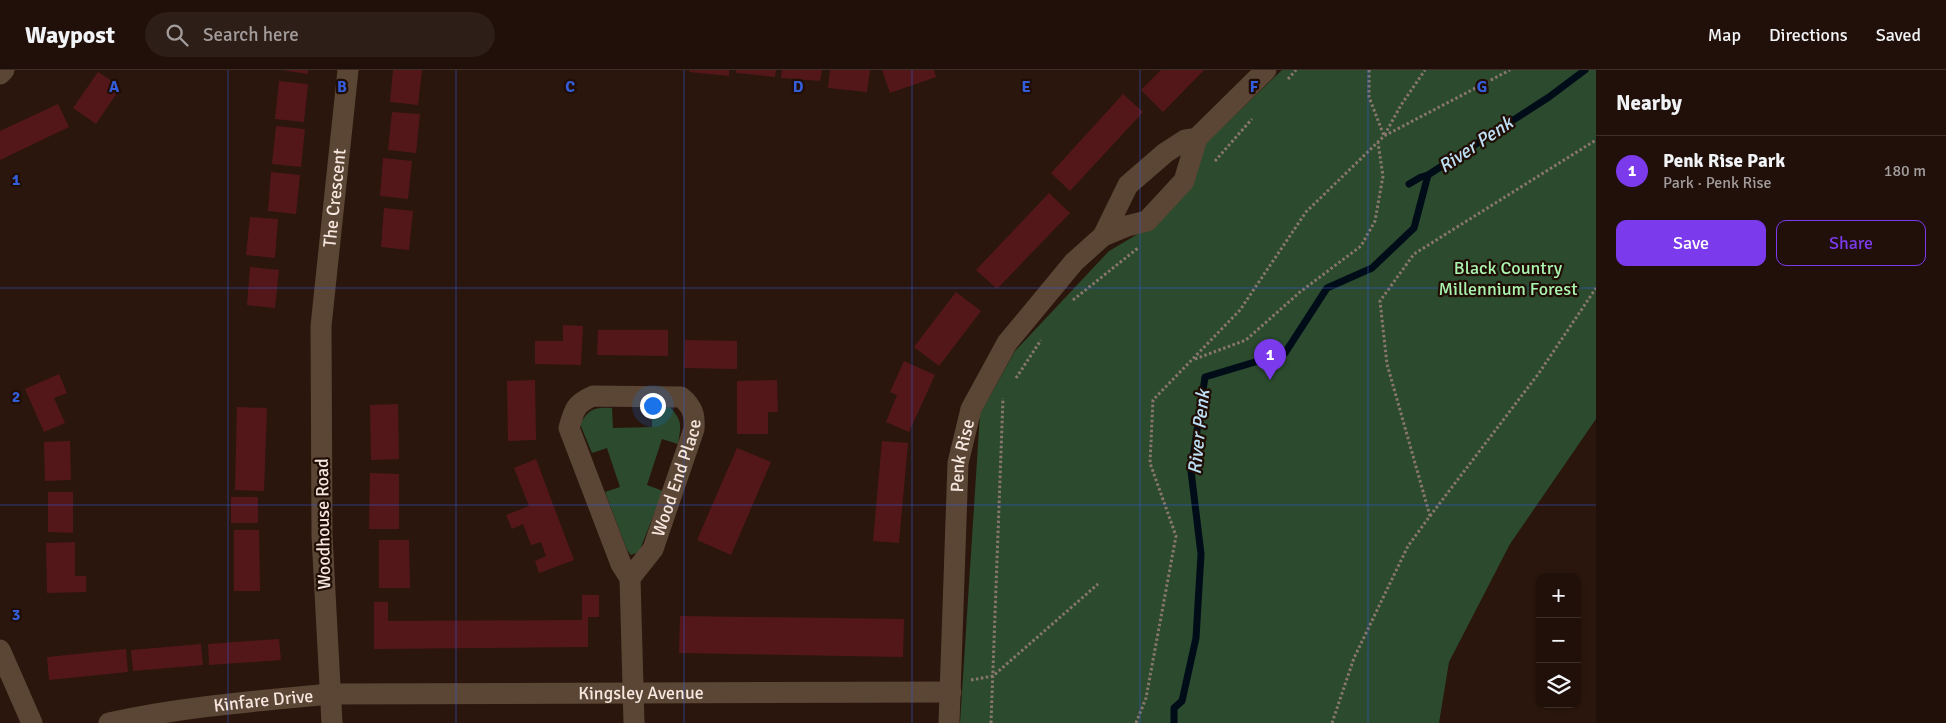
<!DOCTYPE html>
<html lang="en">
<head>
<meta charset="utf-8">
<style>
	body { margin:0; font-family:Signika,sans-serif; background:#2d1e17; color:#f1f3f6 }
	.controls { position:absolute; right:15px; bottom:15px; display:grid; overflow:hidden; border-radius:10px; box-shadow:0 1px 4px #0004 }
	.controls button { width:45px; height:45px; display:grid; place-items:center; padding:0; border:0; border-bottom:1px solid #3d302a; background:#201009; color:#f1f3f6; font:25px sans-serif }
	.you { position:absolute; left:652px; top:335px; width:18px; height:18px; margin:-12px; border:4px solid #fff; border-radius:50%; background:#1a73e8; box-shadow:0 0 0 8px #1a73e833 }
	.badge { display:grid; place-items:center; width:32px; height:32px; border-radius:50%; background:#7c3aed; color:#fff; font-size:16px; font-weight:700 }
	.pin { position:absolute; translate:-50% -41px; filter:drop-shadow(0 1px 2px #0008) }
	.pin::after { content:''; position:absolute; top:26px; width:18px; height:15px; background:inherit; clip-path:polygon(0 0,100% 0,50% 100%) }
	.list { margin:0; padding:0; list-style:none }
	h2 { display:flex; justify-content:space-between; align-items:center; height:65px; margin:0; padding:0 20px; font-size:21px }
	h2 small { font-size:16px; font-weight:400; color:#a29d9c }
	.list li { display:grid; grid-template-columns:32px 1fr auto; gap:15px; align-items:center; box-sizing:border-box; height:70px; padding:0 20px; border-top:1px solid #3d302a }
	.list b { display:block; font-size:19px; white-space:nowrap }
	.list p { margin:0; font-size:16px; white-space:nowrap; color:#a29d9c }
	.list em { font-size:16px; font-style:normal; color:#a29d9c }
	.actions { display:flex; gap:10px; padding:15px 20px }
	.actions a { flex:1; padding:11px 0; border:1px solid #7c3aed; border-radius:10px; text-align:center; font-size:18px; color:#7c3aed }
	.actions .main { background:#7c3aed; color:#fff }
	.icon { flex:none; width:28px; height:28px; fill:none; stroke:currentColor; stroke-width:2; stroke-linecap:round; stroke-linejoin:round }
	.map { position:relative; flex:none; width:1596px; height:653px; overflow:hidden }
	header { display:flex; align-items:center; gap:30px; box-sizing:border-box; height:70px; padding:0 25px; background:#201009; border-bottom:1px solid #3d302a }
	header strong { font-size:24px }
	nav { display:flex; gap:28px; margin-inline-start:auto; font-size:18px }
	.search { width:350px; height:45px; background:#2d1e17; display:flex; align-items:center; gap:12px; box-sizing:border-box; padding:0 18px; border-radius:28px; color:#a29d9c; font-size:19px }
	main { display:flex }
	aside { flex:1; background:#201009 }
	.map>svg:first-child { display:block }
	.green { fill:#2b4a2e }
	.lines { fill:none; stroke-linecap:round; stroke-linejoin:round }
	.stream { stroke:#000d18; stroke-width:7 }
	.building { fill:#53171a }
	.path { stroke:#89776f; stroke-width:3; stroke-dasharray:2.5 2.5; stroke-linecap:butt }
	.minor { stroke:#5b4635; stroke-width:21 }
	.grid { fill:none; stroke:#335dd9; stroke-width:1; stroke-opacity:0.55 }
	.labels { text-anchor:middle; stroke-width:4.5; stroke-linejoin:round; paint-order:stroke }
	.street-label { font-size:18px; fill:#f5e6df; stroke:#200d04 }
	.park-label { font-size:18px; fill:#a9f4af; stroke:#200d04 }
	.water-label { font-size:19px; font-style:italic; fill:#bee0f6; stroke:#200d04 }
	.grid-label { font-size:16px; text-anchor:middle; font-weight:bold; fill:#335dd9; stroke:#200d04; stroke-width:4.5; stroke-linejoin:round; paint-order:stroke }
</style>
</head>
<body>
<header>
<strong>Waypost</strong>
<div class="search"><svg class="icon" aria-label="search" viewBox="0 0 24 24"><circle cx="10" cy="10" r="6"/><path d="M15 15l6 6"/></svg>Search here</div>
<nav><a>Map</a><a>Directions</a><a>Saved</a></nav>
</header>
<main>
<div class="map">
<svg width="1596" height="653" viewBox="0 0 1596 653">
	<rect width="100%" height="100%" fill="#2a160c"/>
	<g class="green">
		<polygon points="1282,0 1596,0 1596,349 1510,474 1449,592 1439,653 960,653 980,344 1015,281 1109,181 1148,158 1206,73"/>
		<path d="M669,336C683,351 681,355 678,374L662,369L647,415L663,421L639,482L631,485L627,480L605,422L620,417L607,378L592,383L580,354C589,339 594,337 612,338L613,358L652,357V338Z"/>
	</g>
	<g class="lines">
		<g class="stream">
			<polyline points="1409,114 1421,107 1428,105"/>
			<polyline points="1174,653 1174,638 1182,631 1196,568 1201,484 1191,401 1205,307 1285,283 1327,218 1372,198 1414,158 1428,105 1549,27 1585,0"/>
		</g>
	</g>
	<g class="building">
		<polygon points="282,0 308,0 308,4"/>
		<polygon points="393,0 422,0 418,35 390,32"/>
		<polygon points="690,0 729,0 729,6 689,2"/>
		<polygon points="736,0 776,0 775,7 736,3"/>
		<polygon points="782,0 822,0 820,11 781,8"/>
		<polygon points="830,0 870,0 867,22 828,18"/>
		<polygon points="882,0 934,0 936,7 890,23"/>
		<polygon points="1161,0 1204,0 1163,42 1141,20"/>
		<polygon points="98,2 121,17 96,54 73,38"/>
		<polygon points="279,11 308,14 304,52 275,49"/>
		<polygon points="1123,24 1143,42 1070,121 1051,103"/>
		<polygon points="58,34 69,57 0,90 0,61"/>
		<polygon points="392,42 420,44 416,83 388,80"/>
		<polygon points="276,56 305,59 301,97 272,94"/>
		<polygon points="383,88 412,91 408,129 380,126"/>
		<polygon points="271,102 300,105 296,144 268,141"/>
		<polygon points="1049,123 1070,143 997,219 976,200"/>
		<polygon points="384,138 413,141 409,180 381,177"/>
		<polygon points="250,147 278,149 275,188 246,185"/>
		<polygon points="250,197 279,200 275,238 247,235"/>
		<polygon points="956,222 981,241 939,296 914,277"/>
		<polygon points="563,255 583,256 581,295 535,294 535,271 563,271"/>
		<polygon points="598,260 668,260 668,286 597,285"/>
		<polygon points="685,270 737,271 737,299 684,298"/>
		<polygon points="904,291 935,305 909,362 886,352 897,325 890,322"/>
		<polygon points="59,304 67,323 54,328 65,353 44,362 25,319"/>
		<polygon points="535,310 536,370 508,371 507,311"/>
		<polygon points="777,310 778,342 768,342 768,364 737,364 737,311"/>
		<polygon points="398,334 399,389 371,390 370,335"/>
		<polygon points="237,337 267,338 264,421 235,420"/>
		<polygon points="70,371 71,410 45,411 44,372"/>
		<polygon points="882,371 908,373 899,473 873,471"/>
		<polygon points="737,378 771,392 731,485 697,470"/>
		<polygon points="536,389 574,490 539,503 535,491 546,486 541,472 531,475 523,454 512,459 506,445 529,436 514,398"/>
		<polygon points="370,403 399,404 399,459 369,459"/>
		<polygon points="48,422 73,422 73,463 48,462"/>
		<rect x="231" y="427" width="27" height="26"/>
		<polygon points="234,460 259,460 260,521 234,521"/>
		<polygon points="379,470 409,470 410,518 379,518"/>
		<polygon points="75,472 75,506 86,506 86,522 47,523 46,473"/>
		<polygon points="582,525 599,525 599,547 588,547 588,577 374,579 374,532 388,532 388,551 582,550"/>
		<polygon points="680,546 904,549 903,587 679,583"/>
		<polygon points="279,569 281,590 209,595 208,574"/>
		<polygon points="201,574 203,595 133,601 131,580"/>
		<polygon points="126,579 128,602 49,610 47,587"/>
	</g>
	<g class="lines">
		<g class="path">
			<polyline points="1369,0 1369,27 1384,66 1401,35 1425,0"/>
			<polyline points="1288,9 1296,0"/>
			<polyline points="1215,91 1252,49"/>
			<polyline points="1073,230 1138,178"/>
			<polyline points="1195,289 1246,270 1300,222 1361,176 1375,151 1383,106 1378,73"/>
			<polyline points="1016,308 1041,270"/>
			<polyline points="1430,446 1539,303 1596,218"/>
			<polyline points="971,610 993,606 1098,514"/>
			<polyline points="991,653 1003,328"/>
			<polyline points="1136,653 1146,628 1176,466 1150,393 1153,330 1240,240 1306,142 1378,72 1384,66 1510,0"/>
			<polyline points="1332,653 1354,588 1408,476 1430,446 1387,294 1380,231 1414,184 1596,70"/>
		</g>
		<g class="minor">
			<polyline points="0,4 4,0"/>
			<polyline points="1103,166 1128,115 1165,83 1185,70 1197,68 1266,0"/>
			<path id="s1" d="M630,508L653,479L694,359C695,345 693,337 681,327L593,326C575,334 574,340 569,358L621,494L630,508L634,653"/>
			<polyline points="0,580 32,653"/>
			<path id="s2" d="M109,653C181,637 256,631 330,624L951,622"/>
			<path id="s3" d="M332,653L322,466L321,256L348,0"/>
			<path id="s4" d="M949,653L958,393L971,339L1007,273L1074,192L1103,166L1127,156L1147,151L1184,111L1197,68"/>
		</g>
	</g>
	<path class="grid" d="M228,0V653M456,0V653M684,0V653M912,0V653M1140,0V653M1368,0V653M0,218H1596M0,435H1596"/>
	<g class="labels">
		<g class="street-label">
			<text dy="6" stroke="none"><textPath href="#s3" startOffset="526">The Crescent</textPath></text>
			<text dy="6" stroke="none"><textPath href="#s4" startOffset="268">Penk Rise</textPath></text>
			<text dy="6" stroke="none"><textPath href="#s1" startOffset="112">Wood End Place</textPath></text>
			<text transform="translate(323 454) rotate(-91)" y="6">Woodhouse Road</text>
			<text dy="6" stroke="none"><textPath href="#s2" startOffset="534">Kingsley Avenue</textPath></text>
			<text dy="6" stroke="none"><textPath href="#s2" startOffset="156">Kinfare Drive</textPath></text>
		</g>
		<g class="park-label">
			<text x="1508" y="204">Black Country<tspan x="1508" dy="21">Millennium Forest</tspan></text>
		</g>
		<g class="water-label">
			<text transform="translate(1475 74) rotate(-34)" y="7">River Penk</text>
			<text transform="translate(1198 362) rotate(-84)" y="7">River Penk</text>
		</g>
	</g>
	<g class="grid-label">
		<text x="114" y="22">A</text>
		<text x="342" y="22">B</text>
		<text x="570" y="22">C</text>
		<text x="798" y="22">D</text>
		<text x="1026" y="22">E</text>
		<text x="1254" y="22">F</text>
		<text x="1482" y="22">G</text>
		<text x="16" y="115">1</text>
		<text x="16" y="332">2</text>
		<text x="16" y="550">3</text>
	</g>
</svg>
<div class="controls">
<button>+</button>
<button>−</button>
<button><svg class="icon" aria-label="layers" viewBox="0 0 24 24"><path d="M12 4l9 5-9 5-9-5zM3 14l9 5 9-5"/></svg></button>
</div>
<div class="you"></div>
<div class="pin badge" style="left:1270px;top:310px">1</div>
</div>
<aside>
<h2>Nearby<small></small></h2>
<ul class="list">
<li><span class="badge">1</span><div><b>Penk Rise Park</b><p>Park · Penk Rise</p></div><em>180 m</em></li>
</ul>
<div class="actions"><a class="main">Save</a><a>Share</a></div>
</aside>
</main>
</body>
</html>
